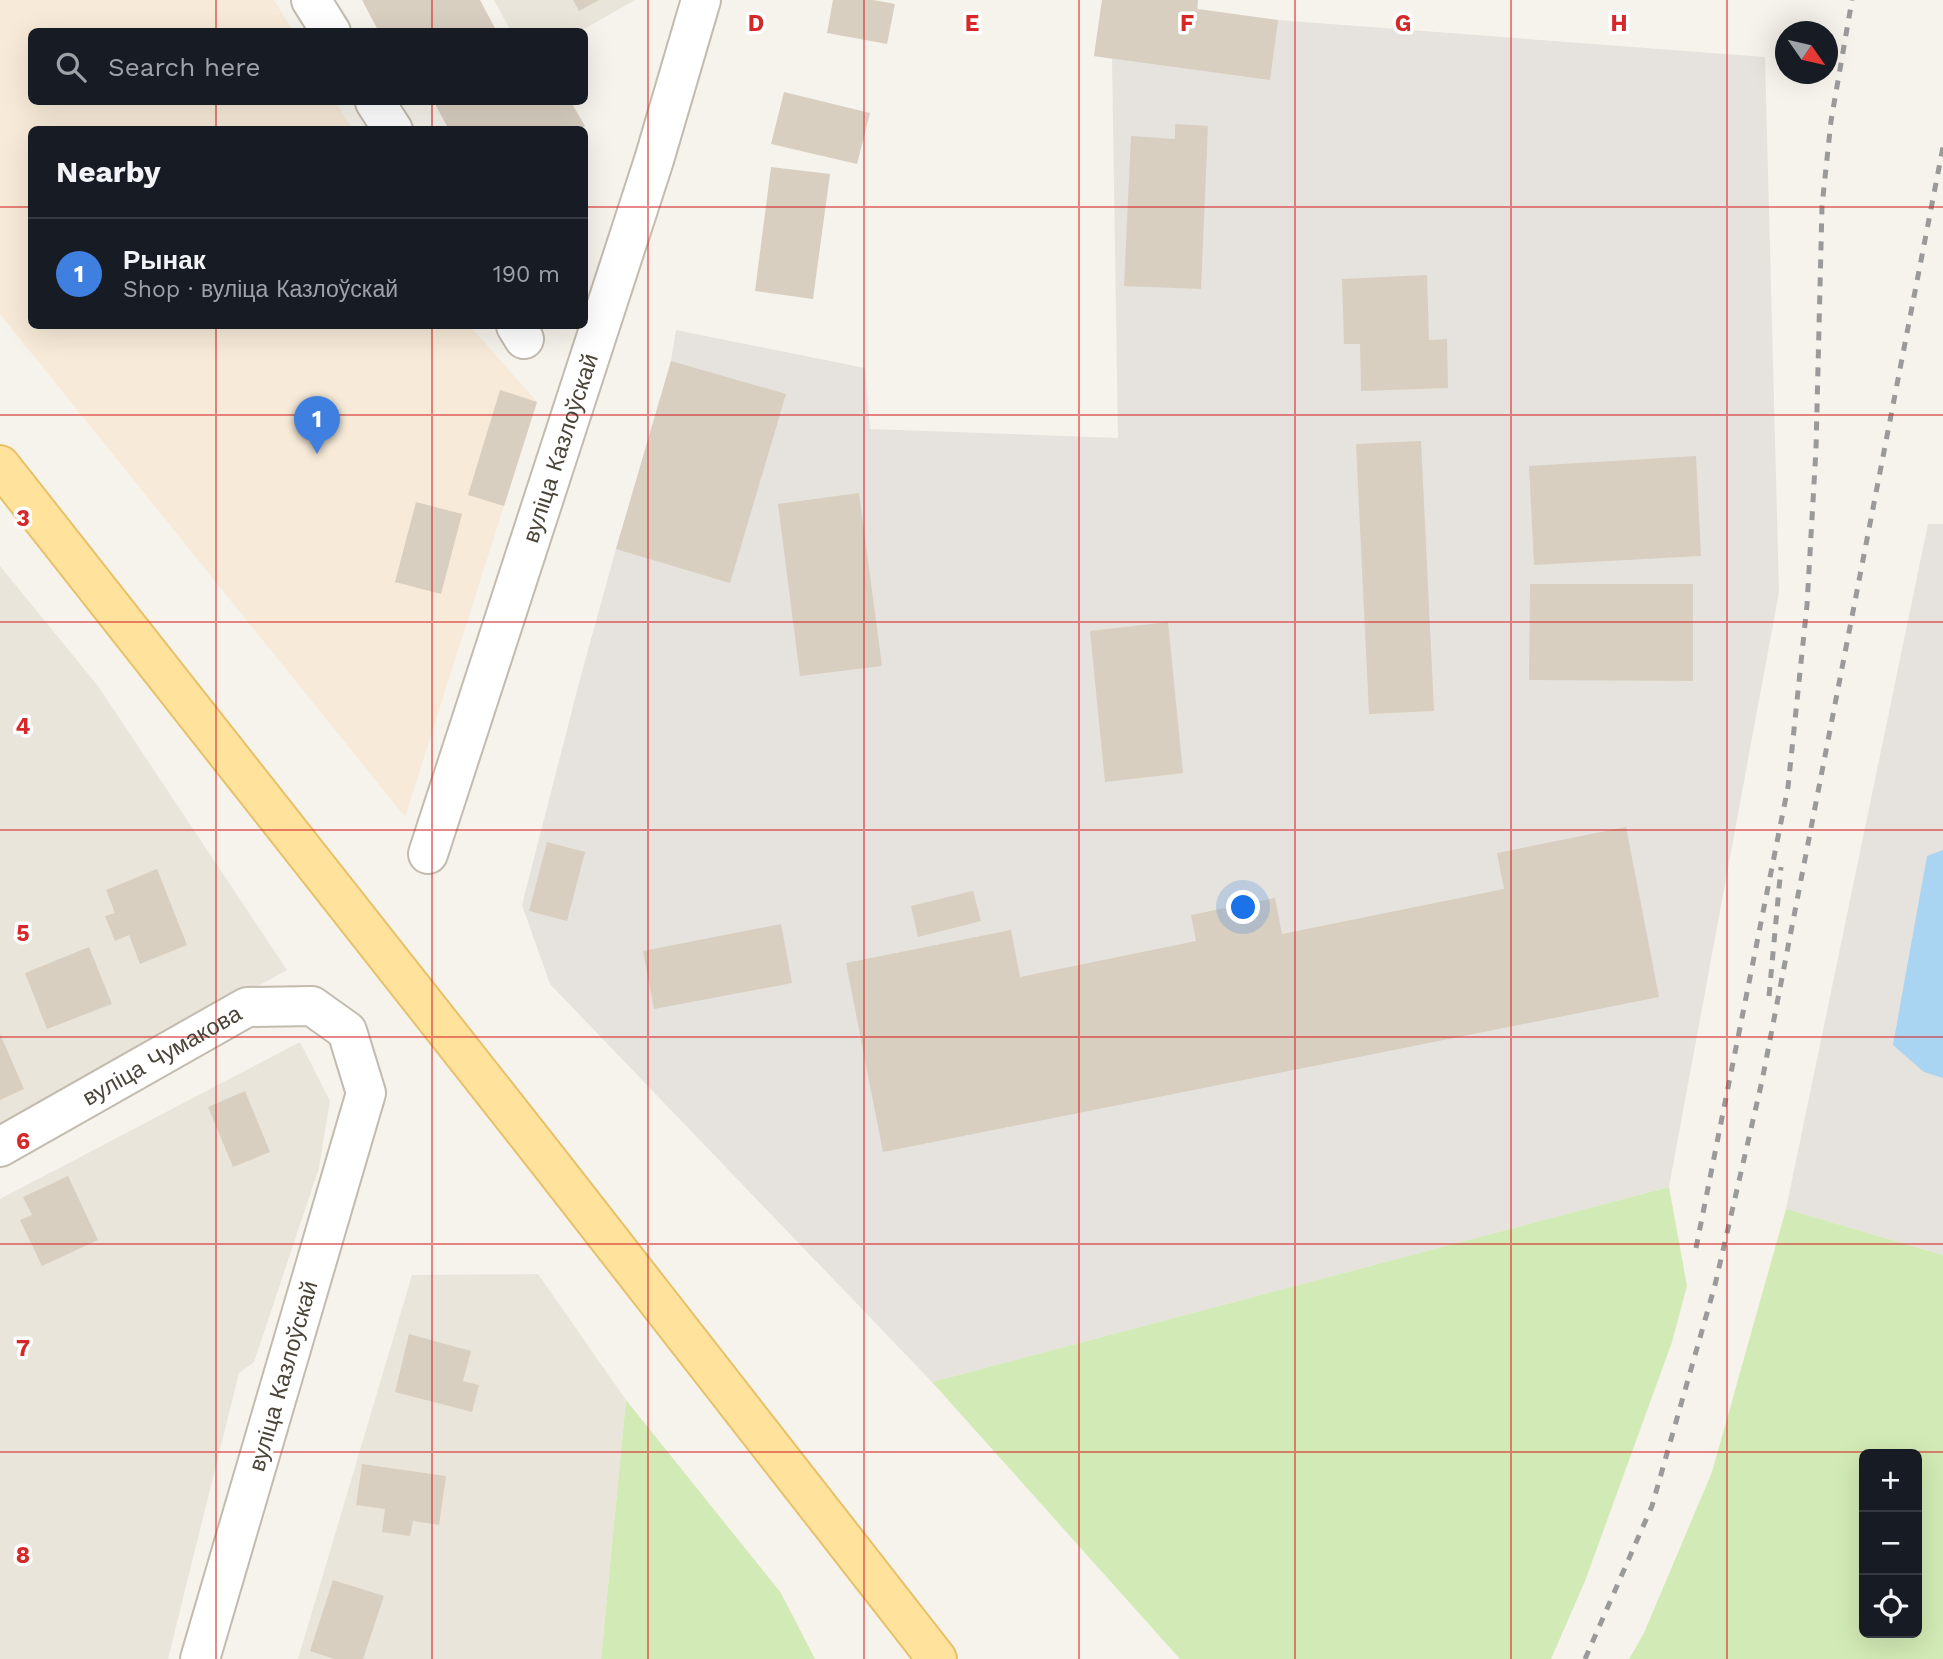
<!DOCTYPE html>
<html lang="en">
<head>
<meta charset="utf-8">
<style>
	body { margin:0; font-family:"Work Sans",sans-serif; background:#20242c; color:#f1f3f6 }
	.controls { position:absolute; right:21px; bottom:21px; display:grid; overflow:hidden; border-radius:10px; box-shadow:0 7px 28px #0002 }
	.controls button { width:63px; height:63px; display:grid; place-items:center; padding:0; border:0; border-bottom:2px solid #363941; background:#171b24; color:#f1f3f6; font:35px sans-serif }
	.compass { position:absolute; left:1775px; top:21px; width:63px; height:63px; border-radius:50%; background:#171b24; box-shadow:0 7px 28px #0002; rotate:124deg }
	.you { position:absolute; left:1244px; top:908px; width:24px; height:24px; margin:-18px; border:5px solid #fff; border-radius:50%; background:#1a73e8; box-shadow:0 0 0 10px #1a73e833 }
	.badge { display:grid; place-items:center; width:46px; height:46px; border-radius:50%; background:#fc3f1d; color:#fff; font-size:23px; font-weight:700 }
	.pin { position:absolute; translate:-50% -58px; filter:drop-shadow(0 2px 4px #0008) }
	.pin::after { content:''; position:absolute; top:37px; width:24px; height:21px; background:inherit; clip-path:polygon(0 0,100% 0,50% 100%) }
	.list { margin:0; padding:0; list-style:none }
	h2 { display:flex; justify-content:space-between; align-items:center; height:91px; margin:0; padding:0 28px; font-size:30px }
	h2 small { font-size:23px; font-weight:400; color:#9ea1a6 }
	.list li { display:grid; grid-template-columns:46px 1fr auto; gap:21px; align-items:center; box-sizing:border-box; height:112px; padding:0 28px; border-top:2px solid #363941 }
	.list b { display:block; font-size:26px; white-space:nowrap }
	.list p { margin:0; font-size:23px; white-space:nowrap; color:#9ea1a6 }
	.list em { font-size:23px; font-style:normal; color:#9ea1a6 }
	.icon { flex:none; width:38px; height:38px; fill:none; stroke:currentColor; stroke-width:2; stroke-linecap:round; stroke-linejoin:round }
	.map { position:relative; flex:none; width:1943px; height:1659px; overflow:hidden }
	.search { position:absolute; background:#171b24; box-shadow:0 7px 28px #0002; left:28px; top:28px; width:560px; height:77px; display:flex; align-items:center; gap:18px; box-sizing:border-box; padding:0 24px; border-radius:10px; color:#9ea1a6; font-size:26px }
	.panel { position:absolute; background:#171b24; box-shadow:0 7px 28px #0002; left:28px; top:126px; width:560px; height:203px; border-radius:10px }
	.map>svg:first-child { display:block }
	.residential { fill:#eae5da }
	.commercial { fill:#f7ead8 }
	.industrial { fill:#e6e2dd }
	.green { fill:#d2eab5; fill-rule:evenodd }
	.water { fill:#a9d4f2 }
	.building { fill:#d8cfc1 }
	.lines { fill:none; stroke-linecap:round; stroke-linejoin:round }
	.minor-casing { stroke:#c2bbae; stroke-width:42 }
	.major-casing { stroke:#e6c16a; stroke-width:42 }
	.minor { stroke:#fff; stroke-width:38 }
	.major { stroke:#ffe39c; stroke-width:38 }
	.rail { stroke:#9a9a9a; stroke-width:5; stroke-dasharray:9 9; stroke-linecap:butt }
	.grid { fill:none; stroke:#d62828; stroke-width:2; stroke-opacity:0.55 }
	.labels { text-anchor:middle; stroke-width:7; stroke-linejoin:round; paint-order:stroke }
	.street-label { font-size:23px; fill:#4b4439; stroke:#fff }
	.grid-label { font-size:23px; text-anchor:middle; font-weight:bold; fill:#d62828; stroke:#fff; stroke-width:7; stroke-linejoin:round; paint-order:stroke }
</style>
</head>
<body>
<div class="map">
<svg width="1943" height="1659" viewBox="0 0 1943 1659">
	<rect width="100%" height="100%" fill="#f6f3ec"/>
	<g class="residential">
		<polygon points="494,0 635,0 579,32 511,31"/>
		<polygon points="0,566 98,686 287,970 0,1128"/>
		<polygon points="300,1042 330,1101 319,1168 254,1362 239,1373 168,1659 0,1659 0,1199"/>
		<polygon points="538,1274 626,1400 601,1659 298,1659 412,1275"/>
	</g>
	<polygon class="commercial" points="0,0 274,0 293,31 32,32 32,102 336,102 352,129 32,130 32,326 470,326 537,402 405,817 0,314"/>
	<g class="industrial">
		<polygon points="1102,0 1198,0 1198,9 1278,20 1765,57 1779,592 1669,1187 932,1382 550,984 522,905 580,679 616,549 671,361 676,330 865,368 870,429 1118,438 1112,59 1094,56"/>
		<polygon points="1928,524 1943,524 1943,1255 1786,1209"/>
	</g>
	<g class="green">
		<polygon points="1669,1187 1687,1286 1672,1342 1585,1581 1551,1659 1180,1659 932,1382"/>
		<path d="M1786,1209L1943,1255V1659H1629L1644,1633L1712,1472ZM1864,1454H1917V1633H1864Z"/>
		<polygon points="626,1400 781,1593 815,1659 601,1659"/>
	</g>
	<polygon class="water" points="1943,850 1943,1078 1924,1072 1893,1045 1927,856"/>
	<g class="building">
		<polygon points="362,0 480,0 497,32 379,32"/>
		<polygon points="573,0 599,0 579,11"/>
		<polygon points="833,0 873,0 895,4 887,44 827,33"/>
		<polygon points="1102,0 1198,0 1197,9 1278,20 1270,80 1094,56"/>
		<polygon points="784,92 870,113 857,164 771,144"/>
		<polygon points="434,102 571,102 585,126 579,130 449,130"/>
		<polygon points="1175,124 1208,126 1201,289 1124,286 1131,136 1175,139"/>
		<polygon points="771,167 830,174 813,299 755,291"/>
		<polygon points="1427,275 1429,340 1447,339 1448,388 1361,391 1360,344 1344,344 1342,279"/>
		<polygon points="671,361 786,394 730,583 616,549"/>
		<polygon points="500,390 537,402 504,506 468,495"/>
		<polygon points="1421,441 1434,711 1369,714 1356,444"/>
		<polygon points="1696,456 1701,556 1534,565 1529,466"/>
		<polygon points="859,493 882,666 800,676 778,504"/>
		<polygon points="416,502 462,514 441,594 395,582"/>
		<polygon points="1530,584 1693,584 1693,681 1529,680"/>
		<polygon points="1168,622 1183,773 1105,782 1090,631"/>
		<polygon points="1626,827 1659,997 883,1152 846,963 1011,930 1020,977 1196,941 1191,915 1275,898 1282,934 1504,889 1497,853"/>
		<polygon points="547,842 585,852 567,921 529,911"/>
		<polygon points="157,869 187,945 140,964 129,935 115,941 105,916 115,913 106,890"/>
		<polygon points="973,891 981,921 918,937 911,906"/>
		<polygon points="781,924 792,983 654,1009 643,951"/>
		<polygon points="89,947 112,1004 47,1029 25,973"/>
		<polygon points="0,1034 24,1089 0,1100"/>
		<polygon points="245,1091 270,1152 233,1167 208,1107"/>
		<polygon points="68,1176 98,1240 42,1266 20,1220 32,1215 23,1197"/>
		<polygon points="409,1334 471,1351 463,1381 479,1385 472,1412 395,1392"/>
		<polygon points="362,1464 446,1476 439,1525 413,1521 410,1536 382,1532 385,1509 356,1505"/>
		<polygon points="333,1580 384,1596 363,1659 334,1659 310,1651"/>
	</g>
	<g class="lines">
		<defs>
			<g id="minor">
				<polyline points="311,0 331,32"/>
				<polyline points="375,102 393,130"/>
				<polyline points="516,326 524,339"/>
				<path id="s1" d="M428,854L654,160L701,0"/>
				<path id="s2" d="M0,1147L247,1007L312,1006L347,1031L366,1093L200,1659"/>
			</g>
			<polyline id="major" points="0,465 546,1158 937,1659"/>
		</defs>
		<use href="#minor" class="minor-casing"/>
		<use href="#major" class="major-casing"/>
		<use href="#minor" class="minor"/>
		<use href="#major" class="major"/>
		<g class="rail">
			<polyline points="1769,996 1781,867"/>
			<polyline points="1696,1248 1788,787 1807,605 1816,449 1822,206 1831,121 1852,0"/>
			<polyline points="1585,1659 1652,1506 1715,1285 1762,1081 1943,147"/>
		</g>
	</g>
	<path class="grid" d="M216,0V32M432,0V32M648,0V1659M864,0V1659M1079,0V1659M1295,0V1659M1511,0V1659M1727,0V1659M216,102V130M432,102V130M0,207H32M584,207H1943M216,326V1659M432,326V1659M0,415H1943M0,622H1943M0,830H1943M0,1037H1943M0,1244H1943M0,1452H1943"/>
	<g class="labels">
		<g class="street-label">
			<text dy="8" stroke="none"><textPath href="#s1" startOffset="427">вуліца Казлоўскай</textPath></text>
			<text dy="8" stroke="none"><textPath href="#s2" startOffset="186">вуліца Чумакова</textPath></text>
			<text transform="translate(283 1376) rotate(-74)" y="8">вуліца Казлоўскай</text>
		</g>
	</g>
	<g class="grid-label">
		<text x="756" y="31">D</text>
		<text x="972" y="31">E</text>
		<text x="1187" y="31">F</text>
		<text x="1403" y="31">G</text>
		<text x="1619" y="31">H</text>
		<text x="23" y="526">3</text>
		<text x="23" y="734">4</text>
		<text x="23" y="941">5</text>
		<text x="23" y="1149">6</text>
		<text x="23" y="1356">7</text>
		<text x="23" y="1563">8</text>
	</g>
</svg>
<div class="controls">
<button>+</button>
<button>−</button>
<button><svg class="icon" aria-label="locate" viewBox="0 0 24 24"><circle cx="12" cy="12" r="6"/><path d="M12 2v4M12 18v4M2 12h4M18 12h4"/></svg></button>
</div>
<svg class="compass" viewBox="-18 -18 36 36"><path d="M0-13l5 13h-10z" fill="#e53935"/><path d="M0 13l5-13h-10z" fill="#9ea1a6"/></svg>
<div class="you"></div>
<div class="pin badge" style="left:317px;top:454px;background:#3f7fe0">1</div>
<div class="search"><svg class="icon" aria-label="search" viewBox="0 0 24 24"><circle cx="10" cy="10" r="6"/><path d="M15 15l6 6"/></svg>Search here</div>
<section class="panel">
<h2>Nearby<small></small></h2>
<ul class="list">
<li><span class="badge" style="background:#3f7fe0">1</span><div><b>Рынак</b><p>Shop · вуліца Казлоўскай</p></div><em>190 m</em></li>
</ul>
</section>
</div>
</body>
</html>
